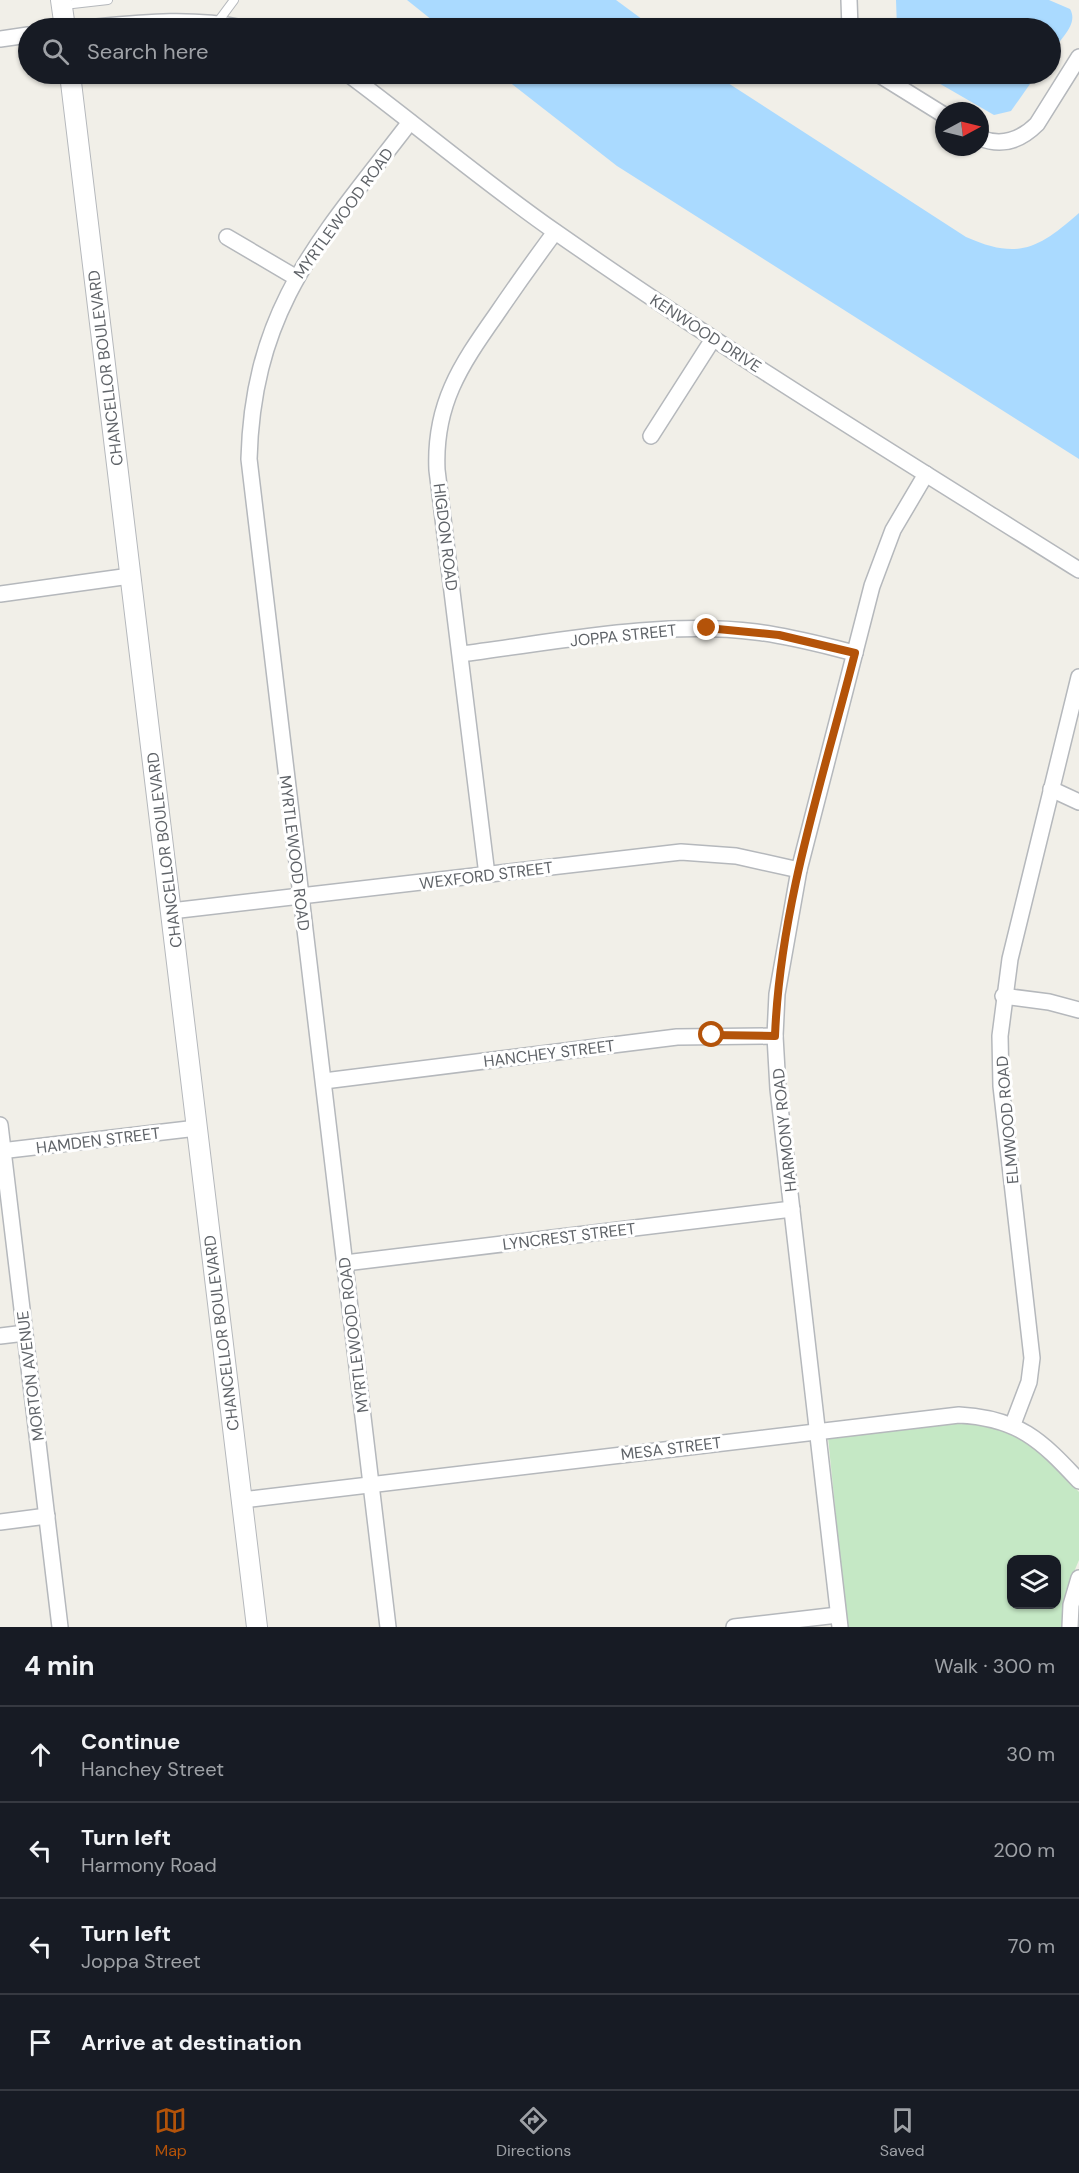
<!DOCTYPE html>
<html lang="en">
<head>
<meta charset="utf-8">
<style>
	body { margin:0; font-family:"DM Sans",sans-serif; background:#20242c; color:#f1f3f6 }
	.controls { position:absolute; right:18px; bottom:18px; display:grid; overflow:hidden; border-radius:12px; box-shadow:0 2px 4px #0004 }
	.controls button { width:54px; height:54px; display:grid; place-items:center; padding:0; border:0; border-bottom:2px solid #363941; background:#171b24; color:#f1f3f6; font:30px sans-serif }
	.compass { position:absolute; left:935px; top:102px; width:54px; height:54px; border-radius:50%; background:#171b24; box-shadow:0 2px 4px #0004; rotate:83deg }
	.stop { position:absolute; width:18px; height:18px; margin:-14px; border:4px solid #b45309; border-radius:50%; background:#fff }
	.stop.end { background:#b45309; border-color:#fff; box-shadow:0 2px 6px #0008 }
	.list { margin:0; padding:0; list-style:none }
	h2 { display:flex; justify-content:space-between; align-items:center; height:78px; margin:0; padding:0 24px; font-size:26px }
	h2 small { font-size:20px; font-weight:400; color:#9ea1a6 }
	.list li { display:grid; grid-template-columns:39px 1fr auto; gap:18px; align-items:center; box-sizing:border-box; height:96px; padding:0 24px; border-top:2px solid #363941 }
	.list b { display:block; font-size:22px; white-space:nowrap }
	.list p { margin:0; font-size:20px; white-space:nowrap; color:#9ea1a6 }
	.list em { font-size:20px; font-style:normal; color:#9ea1a6 }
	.icon { flex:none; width:33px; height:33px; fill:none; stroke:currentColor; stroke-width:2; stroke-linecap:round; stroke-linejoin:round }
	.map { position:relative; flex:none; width:1079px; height:1627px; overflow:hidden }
	.search { position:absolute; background:#171b24; box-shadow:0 2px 4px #0004; left:18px; right:18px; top:18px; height:66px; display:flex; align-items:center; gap:15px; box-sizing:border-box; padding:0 21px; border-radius:33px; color:#9ea1a6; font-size:22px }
	.sheet { height:462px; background:#171b24 }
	nav { display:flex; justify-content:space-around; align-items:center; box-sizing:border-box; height:84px; border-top:2px solid #363941; background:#171b24; font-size:16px; color:#9ea1a6 }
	nav a { display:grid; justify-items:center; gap:3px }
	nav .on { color:#b45309 }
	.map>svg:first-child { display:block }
	.green { fill:#c5e8c5; fill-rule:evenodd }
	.water { fill:#aadaff }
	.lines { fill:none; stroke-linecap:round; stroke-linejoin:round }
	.service-casing { stroke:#b5b8bc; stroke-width:10 }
	.minor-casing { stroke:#b5b8bc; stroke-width:18 }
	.tertiary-casing { stroke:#b5b8bc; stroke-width:22 }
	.service { stroke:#fff; stroke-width:8 }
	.minor { stroke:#fff; stroke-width:15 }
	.tertiary { stroke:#fff; stroke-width:20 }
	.route { stroke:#b45309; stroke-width:8 }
	.labels { text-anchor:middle; stroke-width:6; stroke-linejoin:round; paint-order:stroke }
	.street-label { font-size:16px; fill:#5f6368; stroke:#fff }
</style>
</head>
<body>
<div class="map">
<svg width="1079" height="1627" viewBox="0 0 1079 1627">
	<rect width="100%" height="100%" fill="#f1efe8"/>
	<path class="green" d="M959,1422C1020,1427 1040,1450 1079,1492V1560L1066,1591L1062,1627H847L828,1437ZM1012,1560H1056V1604H1012Z"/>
	<g class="water">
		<polygon points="407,0 616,0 654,28 442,28"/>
		<path d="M896,0H1049L1070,9C1079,24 1060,40 1051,52L1050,28H897Z"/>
		<path d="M499,74H714L966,237C1018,260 1038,249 1079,213V459L617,166Z"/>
		<polygon points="923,74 1037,74 1011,111 994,115"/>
	</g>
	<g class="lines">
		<defs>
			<g id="service">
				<polyline points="64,5 108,0"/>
				<polyline points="217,23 234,0"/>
			</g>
			<g id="minor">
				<polyline points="849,0 850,28"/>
				<path d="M85,28C139,23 189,17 243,28"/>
				<polyline points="0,39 28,35"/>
				<path d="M348,74C418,126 485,183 557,233C727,352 904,460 1079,570"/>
				<polyline points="878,74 944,115"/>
				<path d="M980,138C1002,147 1021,140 1037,124L1079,57"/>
				<polyline points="227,237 295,277"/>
				<polyline points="651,436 713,339"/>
				<polyline points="0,594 130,576"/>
				<path d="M461,654C556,642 660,620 756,632C790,636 822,645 855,653"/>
				<polyline points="1051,789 1079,802"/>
				<path d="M487,875L437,470C434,405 460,366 496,315C515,287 535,259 555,232"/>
				<polyline points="171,911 681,852 736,856 799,870"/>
				<polyline points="1003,996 1049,1002 1079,1010"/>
				<polyline points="324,1081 677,1037 775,1036"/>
				<polyline points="0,1125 60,1627"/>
				<polyline points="0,1151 197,1128"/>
				<polyline points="345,1263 792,1209"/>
				<polyline points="0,1336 25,1333"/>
				<polyline points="1013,1424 1029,1382 1032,1358 1001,1086 1000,1036 1010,959 1079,677"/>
				<path d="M242,1500L959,1415C1018,1418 1041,1440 1079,1481"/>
				<polyline points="0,1522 47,1516"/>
				<path d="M388,1627L249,459C253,306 322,237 410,122"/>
				<polyline points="734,1627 838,1615"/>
				<polyline points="840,1627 778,1089 775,1036 777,994 799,870 872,586 893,530 926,474"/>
				<polyline points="1070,1627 1071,1605 1079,1578"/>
			</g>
			<g id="tertiary">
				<polyline points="61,0 65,28"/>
				<polyline points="70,74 257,1627"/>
			</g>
		</defs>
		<use href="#service" class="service-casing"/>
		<use href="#minor" class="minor-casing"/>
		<use href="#tertiary" class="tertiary-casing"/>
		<use href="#service" class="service"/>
		<use href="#minor" class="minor"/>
		<use href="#tertiary" class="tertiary"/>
	</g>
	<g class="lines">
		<path class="route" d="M707,628L779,635L855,653C823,778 780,906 775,1036L712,1035"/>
	</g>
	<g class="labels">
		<g class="street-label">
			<text transform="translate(343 213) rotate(-54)" y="6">MYRTLEWOOD ROAD</text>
			<text transform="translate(706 333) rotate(33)" y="6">KENWOOD DRIVE</text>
			<text transform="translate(105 368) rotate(-97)" y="6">CHANCELLOR BOULEVARD</text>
			<text transform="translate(446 537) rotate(83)" y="6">HIGDON ROAD</text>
			<text transform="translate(623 635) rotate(-6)" y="6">JOPPA STREET</text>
			<text transform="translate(164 850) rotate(-97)" y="6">CHANCELLOR BOULEVARD</text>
			<text transform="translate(295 853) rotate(83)" y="6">MYRTLEWOOD ROAD</text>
			<text transform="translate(486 875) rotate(-7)" y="6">WEXFORD STREET</text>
			<text transform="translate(549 1053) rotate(-7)" y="6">HANCHEY STREET</text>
			<text transform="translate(1007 1120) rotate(-95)" y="6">ELMWOOD ROAD</text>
			<text transform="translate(784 1130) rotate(-96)" y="6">HARMONY ROAD</text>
			<text transform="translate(98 1140) rotate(-7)" y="6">HAMDEN STREET</text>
			<text transform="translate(569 1236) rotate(-7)" y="6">LYNCREST STREET</text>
			<text transform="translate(221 1333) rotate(-97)" y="6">CHANCELLOR BOULEVARD</text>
			<text transform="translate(353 1335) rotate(-97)" y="6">MYRTLEWOOD ROAD</text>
			<text transform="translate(30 1376) rotate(-97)" y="6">MORTON AVENUE</text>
			<text transform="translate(671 1448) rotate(-7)" y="6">MESA STREET</text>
		</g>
	</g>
</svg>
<div class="controls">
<button><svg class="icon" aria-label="layers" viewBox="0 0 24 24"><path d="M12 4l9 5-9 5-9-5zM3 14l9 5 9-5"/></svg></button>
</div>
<svg class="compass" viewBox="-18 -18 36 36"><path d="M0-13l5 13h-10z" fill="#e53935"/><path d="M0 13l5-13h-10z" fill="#9ea1a6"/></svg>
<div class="stop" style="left:712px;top:1035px"></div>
<div class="stop end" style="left:707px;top:628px"></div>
<div class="search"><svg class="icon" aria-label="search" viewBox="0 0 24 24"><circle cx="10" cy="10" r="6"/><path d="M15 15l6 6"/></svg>Search here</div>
</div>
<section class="sheet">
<h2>4 min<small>Walk · 300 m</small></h2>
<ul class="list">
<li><svg class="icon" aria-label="ahead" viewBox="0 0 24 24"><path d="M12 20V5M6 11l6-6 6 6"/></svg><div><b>Continue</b><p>Hanchey Street</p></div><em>30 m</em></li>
<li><svg class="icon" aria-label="left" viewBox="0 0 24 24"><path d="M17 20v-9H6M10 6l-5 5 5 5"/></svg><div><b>Turn left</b><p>Harmony Road</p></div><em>200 m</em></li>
<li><svg class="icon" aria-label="left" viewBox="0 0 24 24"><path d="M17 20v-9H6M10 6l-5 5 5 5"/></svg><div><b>Turn left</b><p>Joppa Street</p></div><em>70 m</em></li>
<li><svg class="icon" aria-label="arrive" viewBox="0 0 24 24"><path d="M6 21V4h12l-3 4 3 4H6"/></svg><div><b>Arrive at destination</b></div></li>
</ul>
</section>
<nav>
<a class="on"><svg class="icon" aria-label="map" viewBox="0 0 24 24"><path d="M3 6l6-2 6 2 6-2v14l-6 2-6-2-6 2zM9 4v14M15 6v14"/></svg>Map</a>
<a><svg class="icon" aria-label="directions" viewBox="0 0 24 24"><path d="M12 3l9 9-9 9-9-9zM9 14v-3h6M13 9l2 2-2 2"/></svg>Directions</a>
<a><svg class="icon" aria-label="saved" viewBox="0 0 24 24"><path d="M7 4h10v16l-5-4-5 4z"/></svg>Saved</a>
</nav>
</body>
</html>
